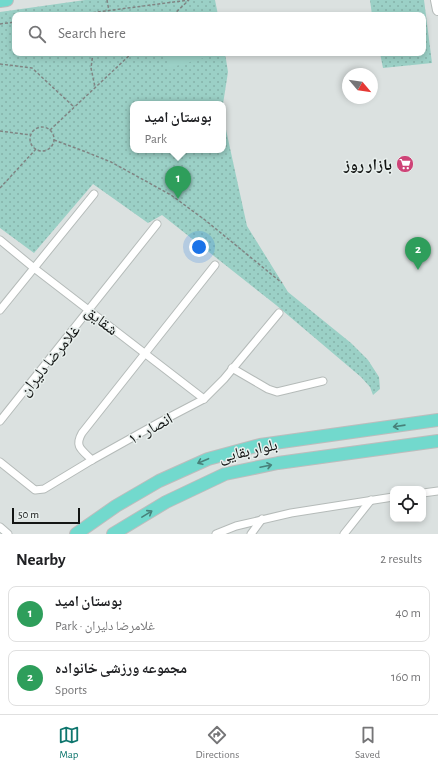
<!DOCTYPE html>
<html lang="en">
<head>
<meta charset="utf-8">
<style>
	body { margin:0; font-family:"Alegreya Sans","Noto Naskh Arabic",sans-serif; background:#f6f6f6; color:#202124 }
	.controls { position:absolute; right:12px; bottom:12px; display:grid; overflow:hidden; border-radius:8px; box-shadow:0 2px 6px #0003 }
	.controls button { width:36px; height:36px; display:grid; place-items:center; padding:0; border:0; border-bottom:1px solid #e0e0e0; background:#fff; color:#202124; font:20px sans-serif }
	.compass { position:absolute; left:342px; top:68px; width:36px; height:36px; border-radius:50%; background:#fff; box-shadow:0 2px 6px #0003; rotate:119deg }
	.scale { position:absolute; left:12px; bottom:10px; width:68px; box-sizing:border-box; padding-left:4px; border:2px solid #131514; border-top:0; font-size:11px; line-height:14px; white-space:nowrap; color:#131514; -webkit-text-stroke:3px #e8efed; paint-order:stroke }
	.you { position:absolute; left:199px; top:247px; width:14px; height:14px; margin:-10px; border:3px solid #fff; border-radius:50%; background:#1a73e8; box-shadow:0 0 0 6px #1a73e833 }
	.badge { display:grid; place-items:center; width:26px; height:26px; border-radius:50%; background:#0f766e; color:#fff; font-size:13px; font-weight:700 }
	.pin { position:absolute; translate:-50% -33px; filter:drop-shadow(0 1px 2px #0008) }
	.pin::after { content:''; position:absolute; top:21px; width:14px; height:12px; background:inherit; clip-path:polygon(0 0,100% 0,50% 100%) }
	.popup { position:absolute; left:130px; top:101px; width:96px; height:52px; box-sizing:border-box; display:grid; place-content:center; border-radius:8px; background:#fff; filter:drop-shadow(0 1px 3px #0005); font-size:13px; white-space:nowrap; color:#757577 }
	.popup b { font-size:15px; color:#202124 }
	.popup::after { content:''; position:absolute; left:50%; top:100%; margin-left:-8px; border:8px solid transparent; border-top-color:#fff }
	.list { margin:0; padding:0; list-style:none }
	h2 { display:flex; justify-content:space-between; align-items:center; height:52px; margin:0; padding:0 16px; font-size:17px }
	h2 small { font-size:13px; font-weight:400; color:#757577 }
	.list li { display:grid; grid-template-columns:26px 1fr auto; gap:12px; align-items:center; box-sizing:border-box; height:56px; margin:0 8px 8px; padding:0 8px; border:1px solid #e0e0e0; border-radius:8px }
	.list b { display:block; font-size:15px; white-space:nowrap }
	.list p { margin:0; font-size:13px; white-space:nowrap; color:#757577 }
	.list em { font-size:13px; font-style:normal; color:#757577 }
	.icon { flex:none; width:22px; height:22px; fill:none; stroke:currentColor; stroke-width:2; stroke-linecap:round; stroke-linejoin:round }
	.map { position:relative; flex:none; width:438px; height:534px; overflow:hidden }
	.search { position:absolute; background:#fff; box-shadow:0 2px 6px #0003; left:12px; right:12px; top:12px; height:44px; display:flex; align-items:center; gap:10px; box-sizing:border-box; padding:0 14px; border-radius:8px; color:#757577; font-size:15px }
	.sheet { height:180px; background:#fff }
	nav { display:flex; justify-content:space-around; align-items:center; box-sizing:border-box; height:56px; border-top:1px solid #e0e0e0; background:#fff; font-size:11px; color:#757577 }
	nav a { display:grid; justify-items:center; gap:2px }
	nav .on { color:#0f766e }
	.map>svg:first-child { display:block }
	.grass { fill:url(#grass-dots) }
	.pitch { fill:#9bd0c6 }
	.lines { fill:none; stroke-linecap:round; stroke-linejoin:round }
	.street-casing { stroke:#b5bbb9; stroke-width:9 }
	.secondary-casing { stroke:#b5bbb9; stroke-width:12 }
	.primary-casing { stroke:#bdbdbd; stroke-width:14 }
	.path { stroke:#808483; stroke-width:1.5; stroke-dasharray:3 2; stroke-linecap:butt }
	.street { stroke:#fff; stroke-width:7 }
	.secondary { stroke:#fff; stroke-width:10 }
	.primary { stroke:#72d9cd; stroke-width:12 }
	.oneway { stroke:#47817a }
	.labels { text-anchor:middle; stroke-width:3; stroke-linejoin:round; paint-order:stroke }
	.poi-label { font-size:16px; font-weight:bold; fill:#131514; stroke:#e8efed; text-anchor:end }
	.street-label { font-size:16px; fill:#131514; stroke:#e8efed }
</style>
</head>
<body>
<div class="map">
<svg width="438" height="534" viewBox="0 0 438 534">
	<defs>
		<pattern id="grass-dots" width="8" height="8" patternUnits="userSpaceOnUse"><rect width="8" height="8" fill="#9bd0c6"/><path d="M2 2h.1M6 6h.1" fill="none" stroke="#85b2a9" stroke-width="1.8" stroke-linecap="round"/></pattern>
	</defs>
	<rect width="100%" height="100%" fill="#dbe1e0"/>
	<g class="grass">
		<polygon points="85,0 215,0 218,15 15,15 15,53 225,53 228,72 223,104 133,104 133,150 223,150 223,116 247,226 288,292 351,343 368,360 379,377 380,389 373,395 370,387 361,377 276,305 162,215 148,223 93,184 34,253 0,228 0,12"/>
		<polygon points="370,0 424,0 432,63 383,68 380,53 423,53 423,15 372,15"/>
	</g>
	<polygon class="pitch" points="165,53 221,53 169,68"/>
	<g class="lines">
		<defs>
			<g id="street">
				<polyline points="0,240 34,268 204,399"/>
				<polyline points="0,310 94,194"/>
				<polyline points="232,368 268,389 277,392 323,381"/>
				<polyline points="0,421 157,224"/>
				<path d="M92,460C82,450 74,447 82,433L215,265"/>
				<polyline points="0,462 35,490 44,489 92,460 160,422 204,399 224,379 279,313"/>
				<polyline points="423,493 438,491"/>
				<polyline points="0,527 8,534"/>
				<polyline points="216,534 236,526 291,513 393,497"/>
				<polyline points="251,534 262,519"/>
				<polyline points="344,534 371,500"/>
			</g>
			<polyline id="secondary" points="436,0 438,10"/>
			<g id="primary">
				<polyline points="0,1 7,0"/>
				<polyline points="76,534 116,506 159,481 208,459 260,445 438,420"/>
				<polyline points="113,534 166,502 225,474 278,463 438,441"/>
			</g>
		</defs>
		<use href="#street" class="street-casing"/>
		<use href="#secondary" class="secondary-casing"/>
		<use href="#primary" class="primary-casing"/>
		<g class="path">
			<polyline points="107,0 109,11"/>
			<polyline points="63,15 75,13 90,13 189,0"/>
			<polyline points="173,15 189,0"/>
			<polyline points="0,24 15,22"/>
			<polyline points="93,53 91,68 95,87"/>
			<polyline points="0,64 32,68 74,107"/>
			<circle cx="42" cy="139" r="12"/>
			<polyline points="50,130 132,53"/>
			<polyline points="0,131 31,135"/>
			<polyline points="54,140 81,150 111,162 171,195 205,220 282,283"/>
			<polyline points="0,188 36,149"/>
		</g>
		<use href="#street" class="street"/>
		<use href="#secondary" class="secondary"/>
		<use href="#primary" class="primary"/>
	</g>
	<defs><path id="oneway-shaft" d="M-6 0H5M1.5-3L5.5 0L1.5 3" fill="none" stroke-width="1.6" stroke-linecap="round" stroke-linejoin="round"/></defs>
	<g class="oneway">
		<use href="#oneway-shaft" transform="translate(399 426) rotate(172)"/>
		<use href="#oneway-shaft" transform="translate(203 461) rotate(157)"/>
		<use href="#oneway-shaft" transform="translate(266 466) rotate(-12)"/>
		<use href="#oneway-shaft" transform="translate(147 514) rotate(-31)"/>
	</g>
	<defs>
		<symbol id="supermarket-disc" viewBox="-11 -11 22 22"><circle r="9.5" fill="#ce4377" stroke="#e8efed"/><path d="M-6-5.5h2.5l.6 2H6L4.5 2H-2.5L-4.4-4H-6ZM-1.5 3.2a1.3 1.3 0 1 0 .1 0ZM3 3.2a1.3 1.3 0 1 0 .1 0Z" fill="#fff"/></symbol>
	</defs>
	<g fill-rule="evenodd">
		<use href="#supermarket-disc" x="395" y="154" width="20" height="20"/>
	</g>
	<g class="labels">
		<g class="poi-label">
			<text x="392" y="170">بازار روز</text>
		</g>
		<g class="street-label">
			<text transform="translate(102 320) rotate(38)" y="6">شقایق</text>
			<text transform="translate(49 360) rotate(-51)" y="6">غلامرضا دلیران</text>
			<text transform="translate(150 428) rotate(-29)" y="6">انصار ۱۰</text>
			<text transform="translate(248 450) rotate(-13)" y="6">بلوار بقایی</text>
		</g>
	</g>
</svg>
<div class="controls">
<button><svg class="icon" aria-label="locate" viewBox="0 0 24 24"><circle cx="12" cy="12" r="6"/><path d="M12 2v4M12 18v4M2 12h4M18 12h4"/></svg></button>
</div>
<svg class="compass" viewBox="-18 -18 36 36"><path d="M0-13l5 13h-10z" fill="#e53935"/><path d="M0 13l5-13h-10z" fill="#757577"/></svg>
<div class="scale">50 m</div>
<div class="you"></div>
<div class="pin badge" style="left:178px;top:199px;background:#2e9e5b">1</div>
<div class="popup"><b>بوستان امید</b>Park</div>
<div class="pin badge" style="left:418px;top:270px;background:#2e9e5b">2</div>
<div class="search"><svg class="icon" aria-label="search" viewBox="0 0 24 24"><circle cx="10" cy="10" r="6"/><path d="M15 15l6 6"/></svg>Search here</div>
</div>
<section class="sheet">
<h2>Nearby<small>2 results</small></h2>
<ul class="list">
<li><span class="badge" style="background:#2e9e5b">1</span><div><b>بوستان امید</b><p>Park · غلامرضا دلیران</p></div><em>40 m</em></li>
<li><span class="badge" style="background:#2e9e5b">2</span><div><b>مجموعه ورزشی خانواده</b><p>Sports</p></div><em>160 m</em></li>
</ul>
</section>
<nav>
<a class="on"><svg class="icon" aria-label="map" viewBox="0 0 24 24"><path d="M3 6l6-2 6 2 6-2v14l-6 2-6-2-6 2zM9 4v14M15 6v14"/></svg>Map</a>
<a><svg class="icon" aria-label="directions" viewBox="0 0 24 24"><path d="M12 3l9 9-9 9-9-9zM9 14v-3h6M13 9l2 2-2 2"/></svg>Directions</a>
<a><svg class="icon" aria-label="saved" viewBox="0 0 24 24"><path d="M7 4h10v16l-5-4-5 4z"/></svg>Saved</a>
</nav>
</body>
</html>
